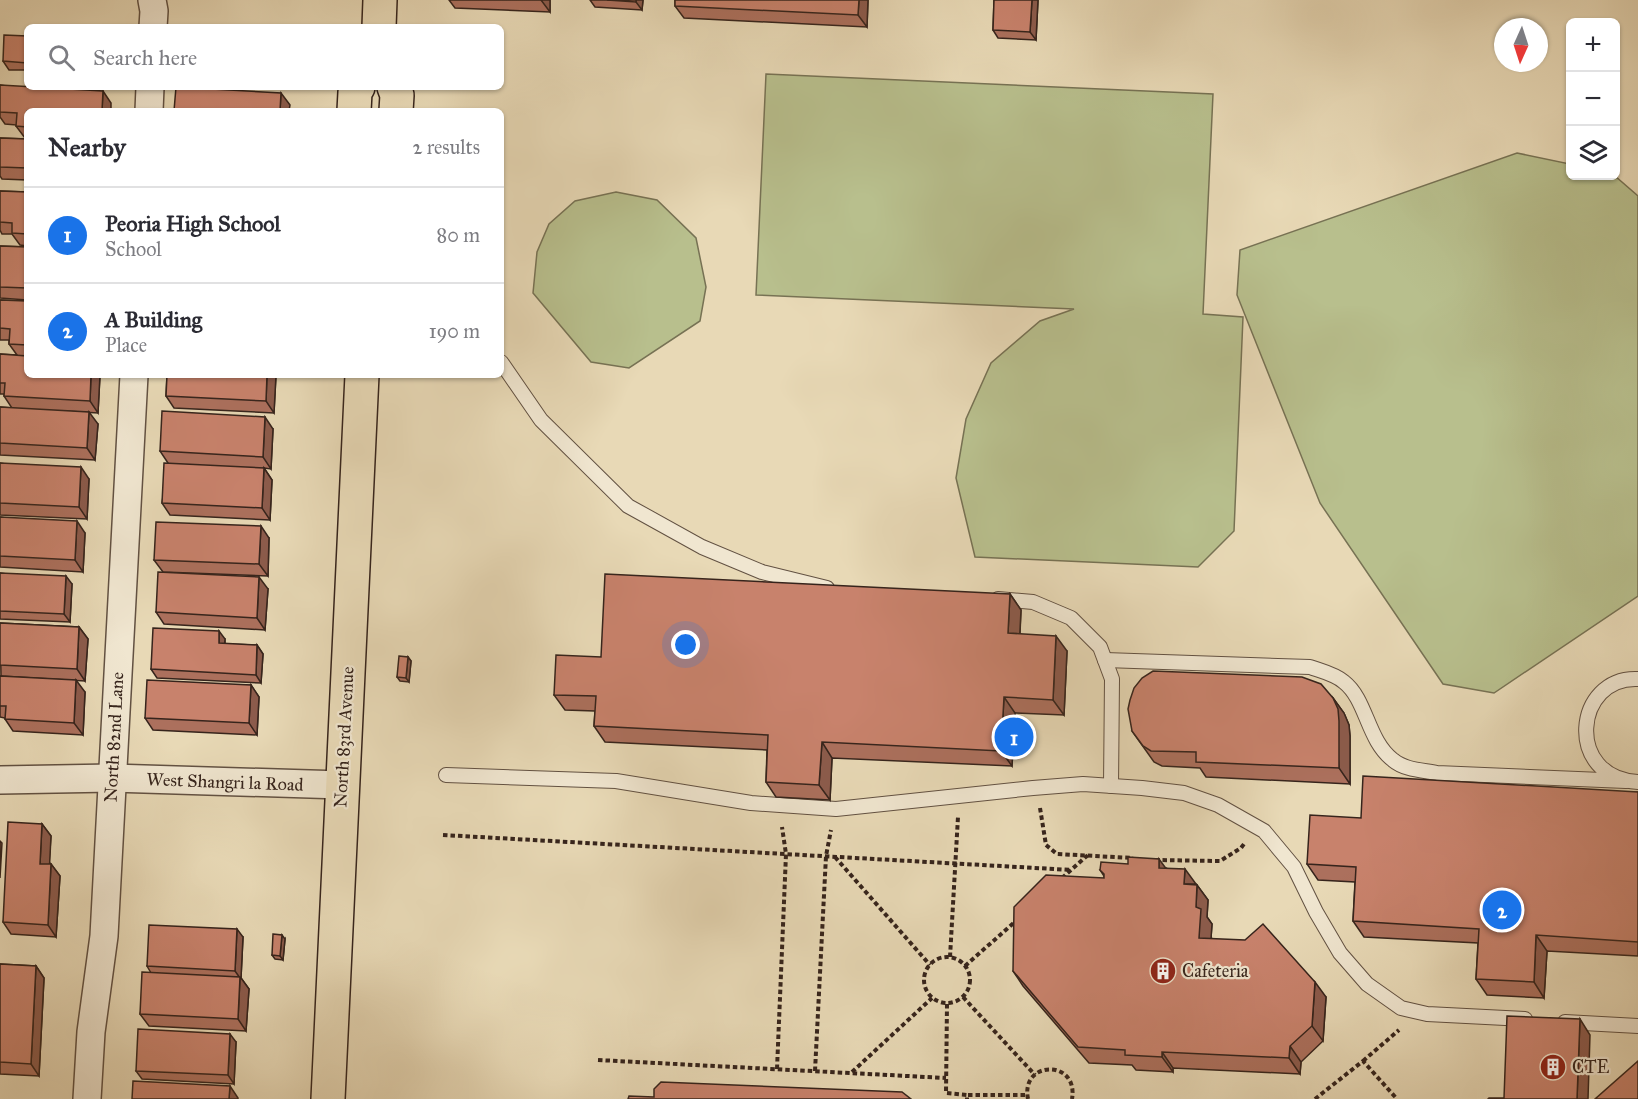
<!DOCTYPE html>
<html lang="en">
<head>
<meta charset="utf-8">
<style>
	body { margin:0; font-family:"IM FELL Great Primer",serif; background:#f2f2f3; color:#2b2b33 }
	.controls { position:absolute; right:18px; top:18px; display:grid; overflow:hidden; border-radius:9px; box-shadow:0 2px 4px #0004 }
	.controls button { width:54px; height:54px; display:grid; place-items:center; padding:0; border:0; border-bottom:2px solid #e1e1e2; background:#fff; color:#2b2b33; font:30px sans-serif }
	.compass { position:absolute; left:1494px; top:18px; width:54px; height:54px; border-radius:50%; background:#fff; box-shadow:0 2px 4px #0004; rotate:183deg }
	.you { position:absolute; left:686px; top:645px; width:21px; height:21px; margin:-15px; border:4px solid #fff; border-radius:50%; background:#1a73e8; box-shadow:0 0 0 9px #1a73e833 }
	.badge { display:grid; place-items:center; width:39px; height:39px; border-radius:50%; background:#1a73e8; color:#fff; font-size:20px; font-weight:700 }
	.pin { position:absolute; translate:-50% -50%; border:3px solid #fff; box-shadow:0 2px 6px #0006 }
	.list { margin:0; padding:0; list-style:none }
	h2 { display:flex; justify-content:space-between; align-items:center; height:78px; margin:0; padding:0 24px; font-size:26px }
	h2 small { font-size:20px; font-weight:400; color:#7c7c81 }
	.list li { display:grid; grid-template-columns:39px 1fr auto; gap:18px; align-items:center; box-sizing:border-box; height:96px; padding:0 24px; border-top:2px solid #e1e1e2 }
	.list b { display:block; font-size:22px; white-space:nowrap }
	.list p { margin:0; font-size:20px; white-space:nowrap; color:#7c7c81 }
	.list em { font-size:20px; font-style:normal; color:#7c7c81 }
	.icon { flex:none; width:33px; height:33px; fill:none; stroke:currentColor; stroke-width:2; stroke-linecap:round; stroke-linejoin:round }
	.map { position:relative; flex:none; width:1638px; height:1099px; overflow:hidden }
	.search { position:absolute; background:#fff; box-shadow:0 2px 4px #0004; left:24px; top:24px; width:480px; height:66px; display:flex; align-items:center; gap:15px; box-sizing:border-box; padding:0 21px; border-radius:9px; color:#7c7c81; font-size:22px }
	.panel { position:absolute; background:#fff; box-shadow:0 2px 4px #0004; left:24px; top:108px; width:480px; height:270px; border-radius:9px }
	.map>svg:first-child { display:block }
	.garden { fill:#b8bf8d; stroke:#777254; stroke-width:1.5 }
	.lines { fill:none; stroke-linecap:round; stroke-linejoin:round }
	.lane-casing { stroke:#625142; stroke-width:16 }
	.street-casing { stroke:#625142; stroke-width:30 }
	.primary-casing { stroke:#36241c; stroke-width:36 }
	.path { stroke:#36241c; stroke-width:4; stroke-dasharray:4.5 3; stroke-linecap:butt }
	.lane { stroke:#f0e6d0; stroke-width:14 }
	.street { stroke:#f0e6d0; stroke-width:27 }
	.primary { stroke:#e8d9b6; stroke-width:33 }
	.wall { fill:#ac705d; stroke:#36241c; stroke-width:1.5 }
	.shaded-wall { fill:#8c5b4c; stroke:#36241c; stroke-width:1.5 }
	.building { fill:#c8826c; stroke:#36241c; stroke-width:1.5 }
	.labels { text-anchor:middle; stroke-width:4.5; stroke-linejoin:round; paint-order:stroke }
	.street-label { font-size:18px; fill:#36241c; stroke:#f0e6d0 }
	.poi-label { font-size:18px; fill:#36241c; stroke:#f0e6d0; text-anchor:start }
</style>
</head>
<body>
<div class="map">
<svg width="1638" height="1099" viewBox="0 0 1638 1099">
	<rect width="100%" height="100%" fill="#e8d9b6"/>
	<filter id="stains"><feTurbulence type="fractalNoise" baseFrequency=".00333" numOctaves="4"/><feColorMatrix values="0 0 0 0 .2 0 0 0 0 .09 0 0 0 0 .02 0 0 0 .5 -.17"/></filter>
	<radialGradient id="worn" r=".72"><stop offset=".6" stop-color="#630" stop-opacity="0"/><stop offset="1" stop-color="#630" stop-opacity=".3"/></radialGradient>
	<g class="garden">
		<polygon points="766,74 1213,94 1203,314 1243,317 1234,531 1198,567 975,557 956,478 966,419 991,363 1040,321 1074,309 756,295"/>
		<polygon points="1517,153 1570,164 1570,176 1615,176 1638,196 1638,596 1494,693 1443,684 1320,503 1237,295 1240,250"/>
		<polygon points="616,192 657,200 696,238 706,287 700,321 629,368 591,362 533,293 537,252 549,224 575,201"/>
	</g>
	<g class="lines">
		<defs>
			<g id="lane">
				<polyline points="501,362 541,420 628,506 702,547 762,572 827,588"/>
				<polyline points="998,599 1033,602 1071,618 1100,647 1112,679 1111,786"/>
				<path d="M1105,660L1310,667C1321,671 1335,674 1344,682C1367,700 1367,740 1393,760C1405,770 1422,770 1437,773L1626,781"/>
				<path d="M1638,679C1574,676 1564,778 1638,782"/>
				<polyline points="446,775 616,781 751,803 836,809 1033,788 1083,784 1142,788 1184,793 1218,805 1264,831 1294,867 1316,912 1340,953 1367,984 1401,1008 1427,1014 1525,1019"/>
				<polyline points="1565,1022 1638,1026"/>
			</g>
			<g id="street">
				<polyline points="152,0 154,11 153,27"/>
				<polyline points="149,111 150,87"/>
				<polyline points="0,780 112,778 342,785"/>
				<polyline points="87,1099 91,1032 104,936 134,375"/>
			</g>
			<g id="primary">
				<polyline points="379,27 380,0"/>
				<polyline points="394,87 397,95 396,111"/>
				<polyline points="354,111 355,92 358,87"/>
				<polyline points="328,1099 362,375"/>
			</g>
		</defs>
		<use href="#lane" class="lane-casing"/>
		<use href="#street" class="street-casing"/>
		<use href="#primary" class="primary-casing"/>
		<g class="path">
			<polyline points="1040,808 1046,845 1057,854 1133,858"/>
			<polyline points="443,835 1072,870"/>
			<polyline points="835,857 930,965"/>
			<polyline points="1155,860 1220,861 1241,848 1244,844"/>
			<polyline points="1062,878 1088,855"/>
			<circle cx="947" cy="980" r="23"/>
			<polyline points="950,957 958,817"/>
			<polyline points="965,966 1017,920"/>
			<polyline points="963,997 1035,1075"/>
			<polyline points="947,1004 946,1093 967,1095 967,1099"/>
			<polyline points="598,1060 946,1078"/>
			<polyline points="1363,1061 1399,1030"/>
			<polyline points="777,1069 786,854 782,827"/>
			<polyline points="815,1071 826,856 831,830"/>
			<polyline points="852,1072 932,998"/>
			<polyline points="968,1095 1027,1095"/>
			<path d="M1028,1099C1020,1060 1079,1059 1072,1099"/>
			<polyline points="1315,1099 1363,1061 1397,1099"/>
		</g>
		<use href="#lane" class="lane"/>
		<use href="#street" class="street"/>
		<use href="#primary" class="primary"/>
	</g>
	<g class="wall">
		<polygon points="449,0 550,0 550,12 455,8"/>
		<polygon points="590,0 643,0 642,10 595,7"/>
		<polygon points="675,0 868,0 867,27 684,18 675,6"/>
		<polygon points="994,0 1038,0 1036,40 998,38 993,30"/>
		<polygon points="27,36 27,70 9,70 3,61"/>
		<polygon points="0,85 111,103 27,111 27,138 25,138 16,126 17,125 5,124 0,117"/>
		<polygon points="70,87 112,87 112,89"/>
		<polygon points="0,138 27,139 27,181 27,180 2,179 0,176"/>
		<polygon points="0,191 27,192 27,246 20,245 12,234 2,234 0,230"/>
		<polygon points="0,246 27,247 27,300 0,298"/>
		<polygon points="0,300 27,301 27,375 100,375 98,413 65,411 98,424 95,460 0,455 0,407 12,408 4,396 4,394 0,394 0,354 17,355 9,344 9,340 0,340"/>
		<polygon points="167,375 276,375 274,413 174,408 166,396"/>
		<polygon points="273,429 271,469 264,468 272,480 270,520 170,515 162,503 168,463 160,451"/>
		<polygon points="0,463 89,479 87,519 0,515"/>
		<polygon points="0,517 85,533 83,572 0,567"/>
		<polygon points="269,538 268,576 163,572 154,560"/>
		<polygon points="0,573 72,584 70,622 0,619"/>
		<polygon points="268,589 265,630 164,624 156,612"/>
		<polygon points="1010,594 1021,610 1020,634 1067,651 1064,715 1015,713 1012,766 832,758 830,800 776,797 766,782 767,750 605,742 594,726 595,711 565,710 554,695 601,657"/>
		<polygon points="0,623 79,627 88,639 85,681 1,676"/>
		<polygon points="225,639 225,644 257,645 263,654 261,683 157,678 151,669"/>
		<polygon points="408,657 411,661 409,682 400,681 397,677"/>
		<polygon points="0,676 85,692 83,735 13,731 5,719 5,718 0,717"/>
		<polygon points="251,685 259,697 257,735 153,730 145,718"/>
		<polygon points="1333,698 1344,713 1349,725 1350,736 1350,784 1206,777 1200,768 1162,766 1154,762 1132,731"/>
		<polygon points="1638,792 1638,956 1547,951 1544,998 1487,995 1476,979 1478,943 1364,937 1353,921 1355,882 1318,880 1307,864 1361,818"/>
		<polygon points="42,824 51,836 49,864 51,864 60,876 56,937 11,934 3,922"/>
		<polygon points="1166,868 1197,885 1208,900 1207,917 1212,924 1211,938 1326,997 1323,1041 1301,1062 1300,1074 1173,1068 1173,1072 1136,1070 1132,1065 1089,1063 1023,986 1013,971 1104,878 1104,876 1100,870"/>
		<polygon points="243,937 241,978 249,989 246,1031 149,1026 140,1014 151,973 147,966"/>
		<polygon points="285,939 283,960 275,959 272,955"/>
		<polygon points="0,964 36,966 44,978 39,1076 0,1074"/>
		<polygon points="236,1042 234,1084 142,1079 136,1071"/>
	</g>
	<g class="shaded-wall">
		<polygon points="541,0 550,0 550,12"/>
		<polygon points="636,0 643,0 642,10 636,2"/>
		<polygon points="859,0 868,0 867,27 858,15"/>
		<polygon points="1032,0 1038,0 1036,40 1030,32"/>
		<polygon points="103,91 111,103 111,111 102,111"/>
		<polygon points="281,93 290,105 289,111 280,111"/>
		<polygon points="91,375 100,375 98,413 90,401"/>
		<polygon points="267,375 276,375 274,413 266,401"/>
		<polygon points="89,412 98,424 95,460 87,448"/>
		<polygon points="265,417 273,429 271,469 263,457"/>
		<polygon points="81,467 89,479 87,519 79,507"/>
		<polygon points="264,468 272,480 270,520 262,508"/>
		<polygon points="77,521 85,533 83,572 75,560"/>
		<polygon points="261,526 269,538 268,576 259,564"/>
		<polygon points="66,576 72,584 70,622 64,614"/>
		<polygon points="259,577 268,589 265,630 257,618"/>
		<polygon points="1010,594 1021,610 1019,649 1008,633"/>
		<polygon points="79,627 88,639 85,681 77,669"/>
		<polygon points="219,631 225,639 224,652 219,643"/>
		<polygon points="1056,636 1067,651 1064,715 1053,700"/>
		<polygon points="257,645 263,654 261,683 256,675"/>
		<polygon points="408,657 411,661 409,682 406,678"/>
		<polygon points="76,680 85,692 83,735 74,723"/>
		<polygon points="251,685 259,697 257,735 249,723"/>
		<polygon points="1004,697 1015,713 1012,766 1001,751"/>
		<polygon points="1333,698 1344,713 1349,725 1350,736 1350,784 1339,768"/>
		<polygon points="822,742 832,758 830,800 819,785"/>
		<polygon points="42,824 51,836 49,876 40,864"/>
		<polygon points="0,841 2,843 0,878"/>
		<polygon points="1159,859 1170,874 1159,868"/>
		<polygon points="51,864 60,876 56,937 48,925"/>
		<polygon points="1185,869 1196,884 1184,884"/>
		<polygon points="1197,885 1208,900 1207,917 1212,924 1210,953 1199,938 1196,907"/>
		<polygon points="237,929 243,937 241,978 249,989 246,1031 238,1019 240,978 235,971"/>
		<polygon points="282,935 285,939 283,960 280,956"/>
		<polygon points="1536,935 1547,951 1544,998 1534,982"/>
		<polygon points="36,966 44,978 39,1076 31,1064"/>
		<polygon points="1315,982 1326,997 1323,1041 1312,1026"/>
		<polygon points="1580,1019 1590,1035 1588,1099 1577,1099"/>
		<polygon points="230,1034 236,1042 234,1084 228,1075"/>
		<polygon points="1290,1046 1301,1062 1300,1074 1289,1058"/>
		<polygon points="1162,1052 1173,1068 1173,1072 1162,1057"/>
		<polygon points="230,1086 238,1098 238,1099 229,1099"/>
	</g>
	<g class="building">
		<polygon points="607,0 636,0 636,2"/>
		<polygon points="675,0 859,0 858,15 675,6"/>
		<polygon points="994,0 1032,0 1030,32 993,30"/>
		<polygon points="4,35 27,36 27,63 3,61"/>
		<polygon points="0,85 103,91 102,111 27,111 27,127 16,126 17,113 0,112"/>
		<polygon points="176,87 281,93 280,111 174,111"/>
		<polygon points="0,138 27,139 27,168 0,167"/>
		<polygon points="0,191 27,192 27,234 12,233 12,223 0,222"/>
		<polygon points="0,246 27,247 27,288 0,287"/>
		<polygon points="0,300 27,301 27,345 9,344 10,329 0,328"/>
		<polygon points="0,354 27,356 27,375 91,375 90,401 4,396 5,383 0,383"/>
		<polygon points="167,375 267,375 266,401 166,396"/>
		<polygon points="0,407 89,412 87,448 0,443"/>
		<polygon points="162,411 265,417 263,457 160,451"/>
		<polygon points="0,463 81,467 79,507 0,503"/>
		<polygon points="164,463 264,468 262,508 162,503"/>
		<polygon points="0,517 77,521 75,560 0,556"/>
		<polygon points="156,522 261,526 259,564 154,560"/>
		<polygon points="158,572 259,577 257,618 156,612"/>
		<polygon points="0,573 66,576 64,614 0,611"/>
		<polygon points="605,574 1010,594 1008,633 1056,636 1053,700 1004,697 1001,751 822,742 819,785 766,782 768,735 594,726 596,696 554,695 556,655 601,657"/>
		<polygon points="0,623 79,627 77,669 0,665"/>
		<polygon points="153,628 219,631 219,643 257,645 256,675 151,669"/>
		<polygon points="399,656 408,657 406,678 397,677"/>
		<polygon points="1153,671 1302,677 1321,684 1333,698 1338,709 1339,721 1339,768 1196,762 1196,752 1151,751 1143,746 1132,731 1128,709 1130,700 1134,688 1142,678"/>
		<polygon points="0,676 76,680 74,723 5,719 6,706 0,706"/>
		<polygon points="147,680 251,685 249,723 145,718"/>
		<polygon points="1363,776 1638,792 1638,942 1536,935 1534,982 1476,979 1479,929 1353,921 1356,867 1307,864 1310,815 1361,818"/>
		<polygon points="8,822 42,824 40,864 51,864 48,925 3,922"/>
		<polygon points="1128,857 1159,859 1159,868 1185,869 1184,884 1197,885 1196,907 1201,909 1199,938 1245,940 1263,924 1315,982 1312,1026 1290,1046 1289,1058 1162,1052 1162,1057 1125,1055 1125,1050 1078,1047 1013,971 1014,907 1046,875 1104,878 1104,874 1100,870 1101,862 1128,864"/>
		<polygon points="149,925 237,929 235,971 147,966"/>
		<polygon points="273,934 282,935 280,956 272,955"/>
		<polygon points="0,964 36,966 31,1064 0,1062"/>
		<polygon points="142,972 240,977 238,1019 140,1014"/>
		<polygon points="1507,1016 1580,1019 1577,1099 1488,1099 1489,1098 1504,1098"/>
		<polygon points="138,1029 230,1034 228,1075 136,1071"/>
		<polygon points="1638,1061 1638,1099 1595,1099"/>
		<polygon points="133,1081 230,1086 229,1099 132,1099"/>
		<polygon points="661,1082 902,1092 911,1099 628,1099 629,1096 654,1097 654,1089"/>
	</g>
	<defs>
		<symbol id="building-disc" viewBox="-11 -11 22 22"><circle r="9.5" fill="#8f2418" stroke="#f0e6d0"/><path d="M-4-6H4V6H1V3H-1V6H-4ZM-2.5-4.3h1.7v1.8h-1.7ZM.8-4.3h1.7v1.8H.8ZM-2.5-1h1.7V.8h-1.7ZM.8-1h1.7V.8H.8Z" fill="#fff"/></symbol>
	</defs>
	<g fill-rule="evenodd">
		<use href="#building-disc" x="1148" y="956" width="30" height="30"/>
		<use href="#building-disc" x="1538" y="1052" width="30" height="30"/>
	</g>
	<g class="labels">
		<g class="street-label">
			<text transform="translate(114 737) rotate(-87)" y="6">North 82nd Lane</text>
			<text transform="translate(344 737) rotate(-87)" y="6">North 83rd Avenue</text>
			<text transform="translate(225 782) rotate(2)" y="6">West Shangri la Road</text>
		</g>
		<g class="poi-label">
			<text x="1182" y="977">Cafeteria</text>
			<text x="1572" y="1073">CTE</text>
		</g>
	</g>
	<rect width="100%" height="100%" filter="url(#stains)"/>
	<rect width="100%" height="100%" fill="url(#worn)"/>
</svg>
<div class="controls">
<button>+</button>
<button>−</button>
<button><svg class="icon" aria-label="layers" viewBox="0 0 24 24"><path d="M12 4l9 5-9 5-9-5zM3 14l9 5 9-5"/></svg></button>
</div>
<svg class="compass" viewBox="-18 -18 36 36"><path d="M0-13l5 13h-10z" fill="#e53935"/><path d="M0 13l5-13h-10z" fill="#7c7c81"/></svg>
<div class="you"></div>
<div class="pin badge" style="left:1014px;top:737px">1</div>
<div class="pin badge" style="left:1502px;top:910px">2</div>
<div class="search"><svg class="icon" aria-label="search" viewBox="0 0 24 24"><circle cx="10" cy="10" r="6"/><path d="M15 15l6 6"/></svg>Search here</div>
<section class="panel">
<h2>Nearby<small>2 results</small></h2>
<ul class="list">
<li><span class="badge">1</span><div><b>Peoria High School</b><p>School</p></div><em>80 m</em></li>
<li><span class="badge">2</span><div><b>A Building</b><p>Place</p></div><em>190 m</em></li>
</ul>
</section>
</div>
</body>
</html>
